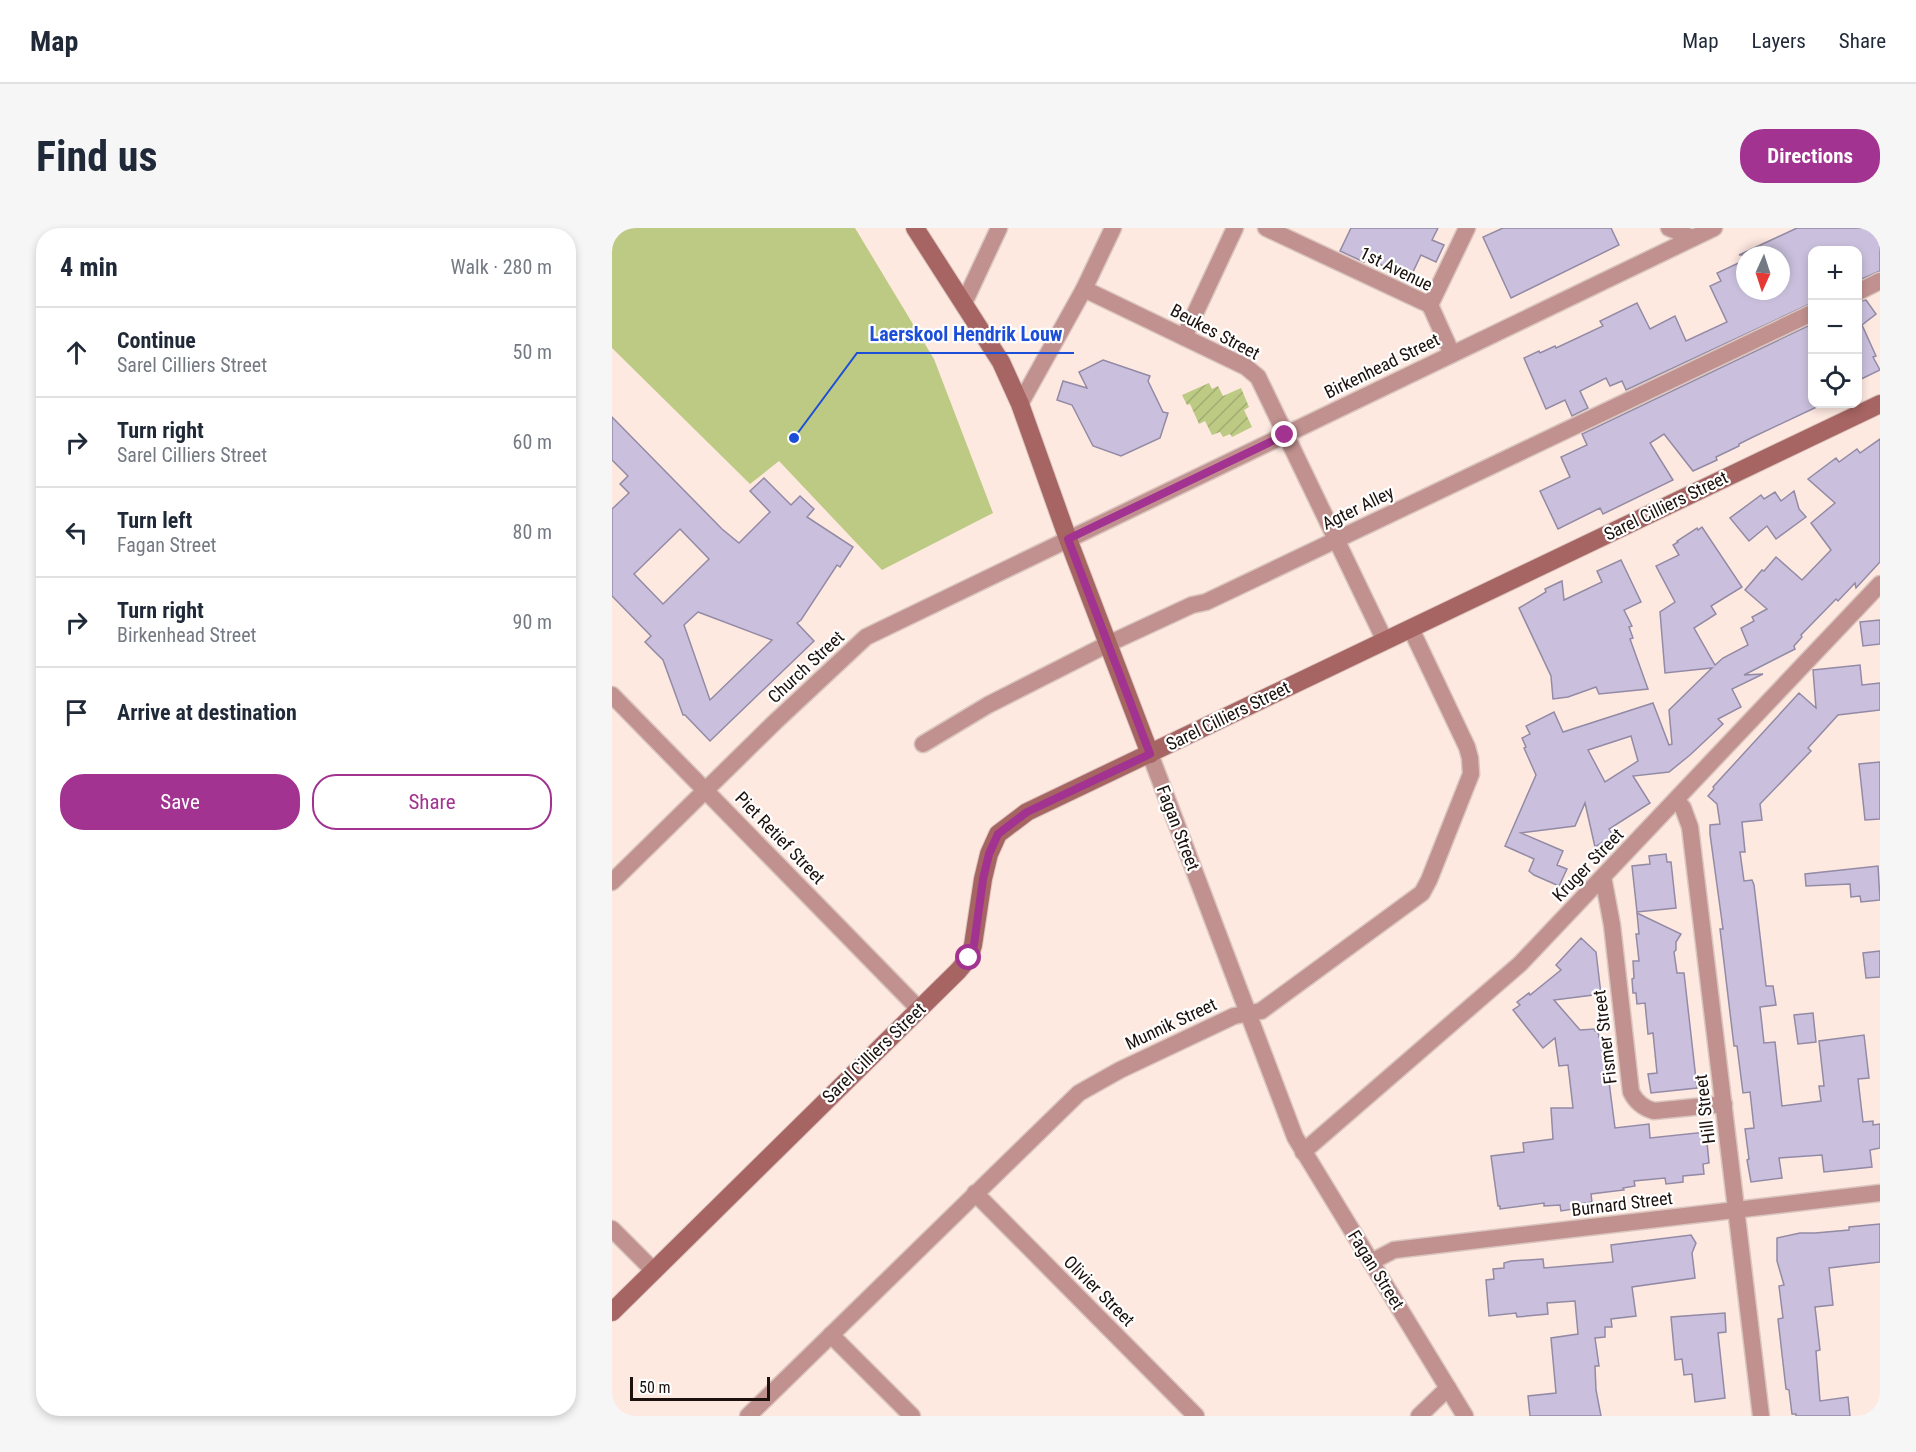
<!DOCTYPE html>
<html lang="en">
<head>
<meta charset="utf-8">
<style>
	body { margin:0; font-family:"Roboto Condensed",sans-serif; background:#f6f6f7; color:#1f2937 }
	.controls { position:absolute; right:18px; top:18px; display:grid; overflow:hidden; border-radius:12px; box-shadow:0 3px 9px #0003 }
	.controls button { width:54px; height:54px; display:grid; place-items:center; padding:0; border:0; border-bottom:2px solid #e0e1e3; background:#fff; color:#1f2937; font:30px sans-serif }
	.compass { position:absolute; left:1124px; top:18px; width:54px; height:54px; border-radius:50%; background:#fff; box-shadow:0 3px 9px #0003; rotate:183deg }
	.scale { position:absolute; left:18px; bottom:15px; width:140px; box-sizing:border-box; padding-left:6px; border:3px solid #1c110d; border-top:0; font-size:16px; line-height:21px; white-space:nowrap; color:#1c110d; -webkit-text-stroke:4px #fff; paint-order:stroke }
	.stop { position:absolute; width:18px; height:18px; margin:-14px; border:4px solid #a23391; border-radius:50%; background:#fff }
	.stop.end { background:#a23391; border-color:#fff; box-shadow:0 2px 6px #0008 }
	.list { margin:0; padding:0; list-style:none }
	h2 { display:flex; justify-content:space-between; align-items:center; height:78px; margin:0; padding:0 24px; font-size:26px }
	h2 small { font-size:20px; font-weight:400; color:#747a83 }
	.list li { display:grid; grid-template-columns:39px 1fr auto; gap:18px; align-items:center; box-sizing:border-box; height:90px; padding:0 24px; border-top:2px solid #e0e1e3 }
	.list b { display:block; font-size:22px; white-space:nowrap }
	.list p { margin:0; font-size:20px; white-space:nowrap; color:#747a83 }
	.list em { font-size:20px; font-style:normal; color:#747a83 }
	.actions { display:flex; gap:12px; padding:18px 24px }
	.actions a { flex:1; padding:14px 0; border:2px solid #a23391; border-radius:24px; text-align:center; font-size:21px; color:#a23391 }
	.actions .main { background:#a23391; color:#fff }
	.icon { flex:none; width:33px; height:33px; fill:none; stroke:currentColor; stroke-width:2; stroke-linecap:round; stroke-linejoin:round }
	.map { position:relative; flex:none; width:1268px; height:1188px; overflow:hidden; border-radius:24px }
	header { display:flex; align-items:center; gap:36px; box-sizing:border-box; height:84px; padding:0 30px; background:#fff; border-bottom:2px solid #e0e1e3 }
	header strong { font-size:28px }
	nav { display:flex; gap:33px; margin-inline-start:auto; font-size:21px }
	.intro { display:flex; align-items:center; justify-content:space-between; box-sizing:border-box; height:144px; padding:0 36px }
	h1 { margin:0; font-size:42px }
	.button { padding:15px 27px; border-radius:24px; background:#a23391; color:#fff; font-size:21px; font-weight:700 }
	main { display:flex; gap:36px; padding:0 36px }
	aside { flex:1; background:#fff; border-radius:24px; box-shadow:0 3px 9px #0003 }
	.map>svg:first-child { display:block }
	.garden { fill:url(#garden-furrows) }
	.pitch { fill:#bcca84 }
	.building { fill:#cac0dd; stroke:#938aa5; stroke-width:1.5; fill-rule:evenodd }
	.lines { fill:none; stroke-linecap:round; stroke-linejoin:round }
	.street-casing { stroke:#dac6bf; stroke-width:19 }
	.secondary-casing { stroke:#dac6bf; stroke-width:20 }
	.street { stroke:#c0918f; stroke-width:16 }
	.secondary { stroke:#a66462; stroke-width:18 }
	.route { stroke:#a23391; stroke-width:8 }
	.labels { text-anchor:middle; stroke-width:4.5; stroke-linejoin:round; paint-order:stroke }
	.street-label { font-size:18px; fill:#1c110d; stroke:#fff }
	.leader { fill:none; stroke:#1d4ed8; stroke-width:2 }
	.callout-dot { fill:#1d4ed8; stroke:#fff; stroke-width:2 }
	.callout-label { font-size:20px; text-anchor:middle; font-weight:bold; fill:#1d4ed8; stroke:#fff; stroke-width:4.5; stroke-linejoin:round; paint-order:stroke }
</style>
</head>
<body>
<header>
<strong>Map</strong>
<nav><a>Map</a><a>Layers</a><a>Share</a></nav>
</header>
<div class="intro"><h1>Find us</h1><a class="button">Directions</a></div>
<main>
<aside>
<h2>4 min<small>Walk · 280 m</small></h2>
<ul class="list">
<li><svg class="icon" aria-label="ahead" viewBox="0 0 24 24"><path d="M12 20V5M6 11l6-6 6 6"/></svg><div><b>Continue</b><p>Sarel Cilliers Street</p></div><em>50 m</em></li>
<li><svg class="icon" aria-label="right" viewBox="0 0 24 24"><path d="M7 20v-9h11M14 6l5 5-5 5"/></svg><div><b>Turn right</b><p>Sarel Cilliers Street</p></div><em>60 m</em></li>
<li><svg class="icon" aria-label="left" viewBox="0 0 24 24"><path d="M17 20v-9H6M10 6l-5 5 5 5"/></svg><div><b>Turn left</b><p>Fagan Street</p></div><em>80 m</em></li>
<li><svg class="icon" aria-label="right" viewBox="0 0 24 24"><path d="M7 20v-9h11M14 6l5 5-5 5"/></svg><div><b>Turn right</b><p>Birkenhead Street</p></div><em>90 m</em></li>
<li><svg class="icon" aria-label="arrive" viewBox="0 0 24 24"><path d="M6 21V4h12l-3 4 3 4H6"/></svg><div><b>Arrive at destination</b></div></li>
</ul>
<div class="actions"><a class="main">Save</a><a>Share</a></div>
</aside>
<div class="map">
<svg width="1268" height="1188" viewBox="0 0 1268 1188">
	<defs>
		<pattern id="garden-furrows" width="10" height="10" patternUnits="userSpaceOnUse" patternTransform="scale(1.5)"><rect width="10" height="10" fill="#bcca84"/><path d="M-1 1l2-2M0 10L10 0M9 11l2-2" fill="none" stroke="#a1ac71"/></pattern>
	</defs>
	<rect width="100%" height="100%" fill="#fee9e1"/>
	<polygon class="garden" points="597,155 600,161 606,158 611,168 629,160 637,179 632,182 640,199 620,209 618,206 611,209 608,204 600,207 593,193 587,196 578,176 575,177 570,167"/>
	<polygon class="pitch" points="0,0 243,0 322,131 381,285 270,342 167,233 138,256 0,120"/>
	<g class="building">
		<polygon points="739,0 826,0 820,12 832,17 824,34 809,27 798,50 754,30 752,34 728,23"/>
		<polygon points="891,0 999,0 1007,17 899,70 871,9"/>
		<polygon points="1185,0 1268,0 1268,43 1245,53 1245,22 1200,22 1200,75 1014,162 1010,153 998,158 994,150 968,163 976,180 960,188 953,172 934,181 912,130 927,123 928,125 943,118 944,120 991,98 988,93 1025,75 1038,101 1063,88 1074,113 1115,94 1098,58 1109,53 1105,45 1133,32 1133,63 1169,63 1169,27 1127,27"/>
		<polygon points="1254,72 1264,86 1250,97 1264,128 1261,129 1268,142 1245,153 1245,74"/>
		<polygon points="1200,96 1200,176 1211,176 1141,209 1127,216 1127,218 1104,229 1105,232 1081,243 1052,206 1038,215 1061,252 991,286 988,280 946,301 928,263 958,249 949,229 975,217 970,206"/>
		<polygon points="491,132 538,148 536,153 551,184 556,185 548,210 509,228 481,218 460,177 445,172 451,153 475,160 467,144"/>
		<path d="M0,189L110,301L127,315L158,284L138,263L152,250L179,277L188,268L202,281L195,289L241,319L228,339L225,337L189,392L185,395L202,413L98,513L73,487H71L51,432L33,414L39,408L0,368V281L17,265L8,256L16,248L0,232ZM68,301L97,331L51,376L22,346ZM86,384L160,412L98,472L72,397Z"/>
		<path d="M1268,211V334L1244,360L1243,355L1226,373L1224,371L1189,407L1190,409L1182,418L1183,421L1132,447L1151,446L1120,461L1129,479L1106,491L1111,496L1078,527L1057,544L1021,548L1038,575L997,601L1001,608L983,619L973,575L963,598L909,605L951,623L945,637L955,641L947,658L922,647L917,643L922,631L893,618L924,547L912,520L914,519L910,510L918,506L914,498L942,484L951,504L1041,475L1057,517L1060,516L1057,482L1100,440L1053,445L1048,384L1063,374L1044,338L1067,327L1061,317L1066,314L1065,313L1085,300L1086,302L1090,299L1130,359L1099,378L1104,386L1082,400L1103,437L1111,430L1136,417L1129,400L1142,393L1140,389L1155,381L1133,362L1150,342L1152,343L1164,329L1190,352L1219,322L1199,295L1223,275L1196,251L1224,230L1227,234L1245,221L1248,225ZM1019,508L1026,533L993,554L976,522Z"/>
		<polygon points="1182,263 1187,281 1194,289 1164,311 1155,298 1137,313 1118,290 1149,267 1152,271 1163,264 1169,273"/>
		<polygon points="1009,332 1029,374 1012,382 1020,398 1017,399 1021,410 1018,411 1036,461 987,466 984,459 956,469 941,471 939,448 907,380 934,364 933,361 950,353 952,372 990,354 985,343"/>
		<polygon points="1268,392 1268,416 1251,418 1248,394"/>
		<polygon points="1248,437 1250,457 1268,455 1268,482 1226,487 1196,520 1199,523 1148,576 1150,592 1130,594 1133,624 1128,624 1132,653 1140,652 1142,657 1154,758 1161,758 1164,777 1148,779 1152,815 1163,814 1170,878 1209,873 1207,858 1212,858 1207,813 1252,807 1257,850 1246,851 1251,894 1261,893 1261,897 1268,896 1268,920 1258,922 1260,939 1212,944 1210,927 1167,930 1170,950 1139,954 1135,932 1137,931 1133,901 1142,900 1138,864 1131,865 1125,818 1122,818 1108,701 1111,701 1098,606 1098,597 1108,596 1105,576 1096,568 1102,561 1101,559 1187,465 1204,480 1201,442"/>
		<polygon points="1268,534 1268,591 1253,592 1247,536"/>
		<polygon points="1054,626 1055,634 1059,634 1064,680 1025,684 1020,638 1038,636 1037,628"/>
		<polygon points="1266,638 1268,672 1249,674 1248,668 1239,669 1238,656 1194,658 1193,646"/>
		<polygon points="1025,685 1069,706 1064,714 1064,722 1062,724 1065,745 1072,745 1085,860 1039,865 1036,846 1045,845 1041,805 1036,806 1033,775 1025,776 1024,765 1021,765 1020,751 1022,750 1021,733 1027,733 1024,706 1027,706"/>
		<polygon points="969,710 984,724 989,766 942,772 968,802 983,801 983,803 986,803 987,809 991,808 1003,900 1037,896 1038,910 1094,904 1097,935 1091,936 1092,946 1071,948 1071,954 1054,956 1053,950 1022,953 1023,958 1011,960 1012,962 979,966 980,974 967,976 968,980 949,983 948,977 932,978 932,975 888,981 888,978 886,978 879,928 912,924 911,915 941,911 939,880 961,880 956,837 947,838 943,810 931,820 901,782 908,777 905,774 917,765 918,767 949,742 944,737"/>
		<polygon points="1268,723 1268,749 1254,750 1251,725"/>
		<polygon points="1201,785 1204,814 1186,816 1182,787"/>
		<polygon points="1268,996 1268,1034 1217,1040 1221,1077 1203,1079 1208,1122 1204,1123 1208,1173 1236,1169 1238,1188 1184,1188 1184,1186 1180,1186 1177,1162 1174,1161 1166,1091 1171,1090 1167,1058 1172,1057 1165,1033 1165,1010 1188,1005 1203,1005 1237,1002 1237,999"/>
		<polygon points="1079,1007 1084,1015 1080,1025 1083,1050 1020,1059 1024,1088 999,1091 1000,1099 993,1099 993,1109 983,1110 987,1138 983,1138 984,1162 989,1188 918,1188 916,1168 944,1165 939,1110 966,1106 963,1073 935,1075 936,1086 905,1089 904,1085 877,1088 874,1052 882,1051 881,1041 892,1040 892,1035 899,1033 931,1031 932,1040 1001,1034 999,1017"/>
		<polygon points="1113,1085 1114,1104 1106,1105 1113,1170 1083,1174 1080,1146 1072,1147 1070,1131 1063,1132 1059,1089"/>
	</g>
	<g class="lines">
		<defs>
			<g id="street">
				<polyline points="654,0 818,77 840,126"/>
				<polyline points="1057,0 1080,10"/>
				<polyline points="472,61 634,139 646,149 773,413"/>
				<polyline points="1246,64 1268,53"/>
				<polyline points="352,75 387,0"/>
				<polyline points="818,77 855,0"/>
				<polyline points="572,109 623,0"/>
				<polyline points="408,176 472,61 501,0"/>
				<polyline points="0,467 307,781"/>
				<polyline points="311,516 376,477 496,416 580,377 594,374 1200,85"/>
				<polyline points="538,526 683,909 853,1188"/>
				<polyline points="1065,573 1071,580 1078,599 1149,1188"/>
				<path d="M991,649L1000,697L1019,864C1024,874 1031,880 1042,883L1112,876"/>
				<polyline points="0,654 163,494 254,409 1102,0"/>
				<polyline points="691,924 908,736 1268,356"/>
				<polyline points="363,965 584,1188"/>
				<polyline points="0,1001 42,1043"/>
				<polyline points="759,1034 782,1022 1268,965"/>
				<polyline points="219,1107 300,1188"/>
				<polyline points="136,1188 467,865 508,842 622,788 649,783 810,665 817,652 859,546 858,530 855,519 799,401"/>
				<polyline points="807,1188 836,1160"/>
			</g>
			<g id="secondary">
				<polyline points="303,0 389,134 408,176 456,311 538,526"/>
				<polyline points="0,1084 346,743 357,730 361,717 371,651 377,626 386,606 415,584 1268,176"/>
			</g>
		</defs>
		<use href="#street" class="street-casing"/>
		<use href="#secondary" class="secondary-casing"/>
		<use href="#street" class="street"/>
		<use href="#secondary" class="secondary"/>
	</g>
	<g class="lines">
		<polyline class="route" points="357,730 362,717 371,651 377,626 386,606 415,584 538,526 456,311 673,207"/>
	</g>
	<g class="labels">
		<g class="street-label">
			<text transform="translate(784 41) rotate(26)" y="6">1st Avenue</text>
			<text transform="translate(603 104) rotate(28)" y="6">Beukes Street</text>
			<text transform="translate(770 138) rotate(-26)" y="6">Birkenhead Street</text>
			<text transform="translate(1054 278) rotate(-26)" y="6">Sarel Cilliers Street</text>
			<text transform="translate(746 280) rotate(-26)" y="6">Agter Alley</text>
			<text transform="translate(194 439) rotate(-43)" y="6">Church Street</text>
			<text transform="translate(616 488) rotate(-26)" y="6">Sarel Cilliers Street</text>
			<text transform="translate(566 600) rotate(69)" y="6">Fagan Street</text>
			<text transform="translate(168 610) rotate(46)" y="6">Piet Retief Street</text>
			<text transform="translate(976 637) rotate(-46)" y="6">Kruger Street</text>
			<text transform="translate(559 796) rotate(-25)" y="6">Munnik Street</text>
			<text transform="translate(993 809) rotate(-97)" y="6">Fismer Street</text>
			<text transform="translate(262 825) rotate(-44)" y="6">Sarel Cilliers Street</text>
			<text transform="translate(1093 881) rotate(-97)" y="6">Hill Street</text>
			<text transform="translate(1010 976) rotate(-7)" y="6">Burnard Street</text>
			<text transform="translate(764 1042) rotate(58)" y="6">Fagan Street</text>
			<text transform="translate(487 1063) rotate(45)" y="6">Olivier Street</text>
		</g>
	</g>
	<path class="leader" d="M182 210L245 125H462"/>
	<circle class="callout-dot" cx="182" cy="210" r="6"/>
	<g class="callout-label">
		<text x="354" y="113">Laerskool Hendrik Louw</text>
	</g>
</svg>
<div class="controls">
<button>+</button>
<button>−</button>
<button><svg class="icon" aria-label="locate" viewBox="0 0 24 24"><circle cx="12" cy="12" r="6"/><path d="M12 2v4M12 18v4M2 12h4M18 12h4"/></svg></button>
</div>
<svg class="compass" viewBox="-18 -18 36 36"><path d="M0-13l5 13h-10z" fill="#e53935"/><path d="M0 13l5-13h-10z" fill="#747a83"/></svg>
<div class="scale">50 m</div>
<div class="stop" style="left:357px;top:730px"></div>
<div class="stop end" style="left:673px;top:207px"></div>
</div>
</main>
</body>
</html>
